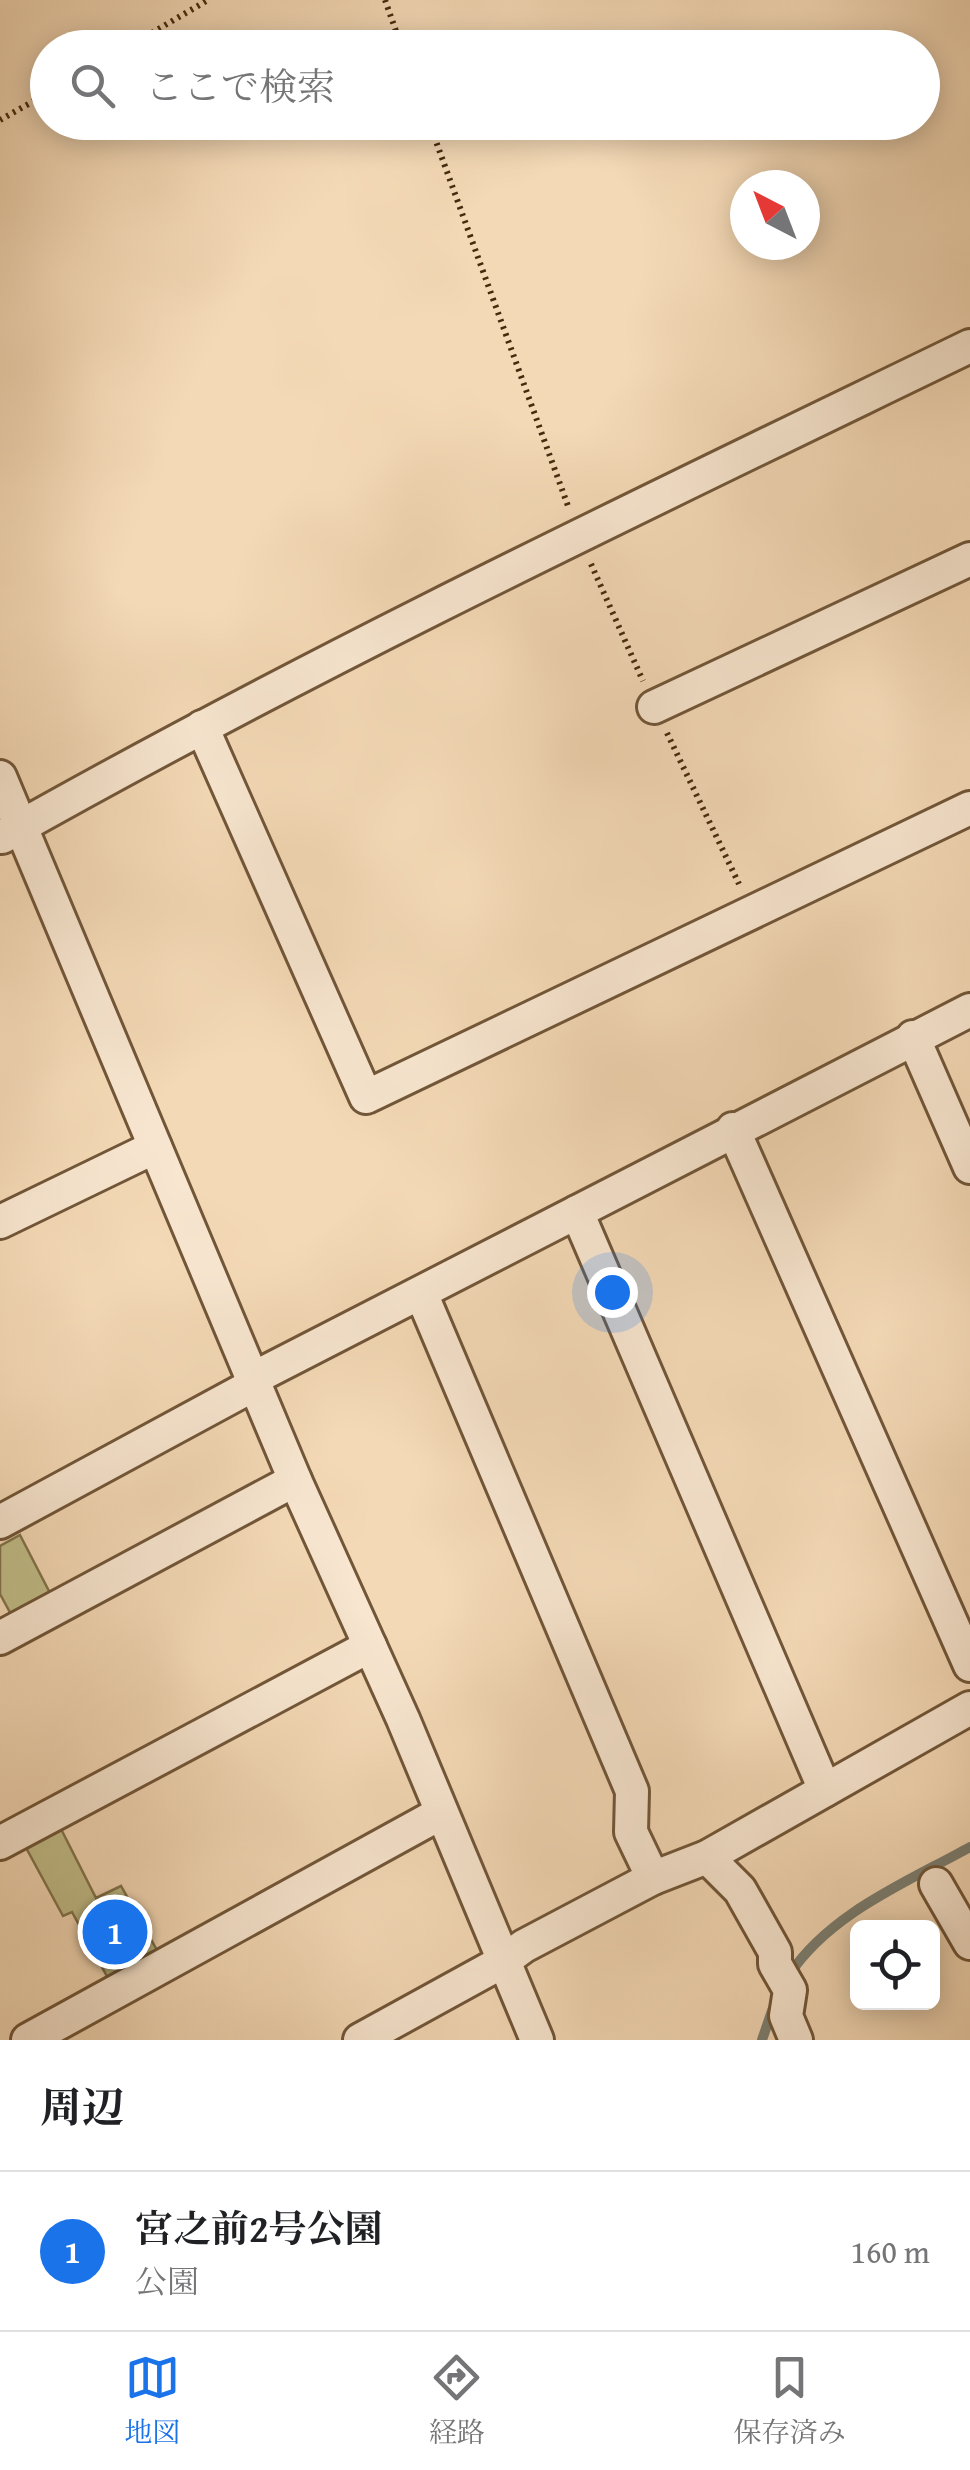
<!DOCTYPE html>
<html lang="ja">
<head>
<meta charset="utf-8">
<style>
	body { margin:0; font-family:"Gentium Book Plus","Noto Serif JP",serif; background:#f2f2f2; color:#202124 }
	.controls { position:absolute; right:30px; bottom:30px; display:grid; overflow:hidden; border-radius:15px; box-shadow:0 5px 25px #0003 }
	.controls button { width:90px; height:90px; display:grid; place-items:center; padding:0; border:0; border-bottom:2px solid #e0e0e0; background:#fff; color:#202124; font:50px sans-serif }
	.compass { position:absolute; left:730px; top:170px; width:90px; height:90px; border-radius:50%; background:#fff; box-shadow:0 5px 25px #0003; rotate:318deg }
	.you { position:absolute; left:612px; top:1292px; width:35px; height:35px; margin:-25px; border:8px solid #fff; border-radius:50%; background:#1a73e8; box-shadow:0 0 0 15px #1a73e833 }
	.badge { display:grid; place-items:center; width:65px; height:65px; border-radius:50%; background:#1a73e8; color:#fff; font-size:32px; font-weight:700 }
	.pin { position:absolute; translate:-50% -50%; border:5px solid #fff; box-shadow:0 2px 10px #0006 }
	.list { margin:0; padding:0; list-style:none }
	h2 { display:flex; justify-content:space-between; align-items:center; height:130px; margin:0; padding:0 40px; font-size:42px }
	h2 small { font-size:32px; font-weight:400; color:#757577 }
	.list li { display:grid; grid-template-columns:65px 1fr auto; gap:30px; align-items:center; box-sizing:border-box; height:160px; padding:0 40px; border-top:2px solid #e0e0e0 }
	.list b { display:block; font-size:38px; white-space:nowrap }
	.list p { margin:0; font-size:32px; white-space:nowrap; color:#757577 }
	.list em { font-size:32px; font-style:normal; color:#757577 }
	.icon { flex:none; width:55px; height:55px; fill:none; stroke:currentColor; stroke-width:2; stroke-linecap:round; stroke-linejoin:round }
	.map { position:relative; flex:none; width:970px; height:2040px; overflow:hidden }
	.search { position:absolute; background:#fff; box-shadow:0 5px 25px #0003; left:30px; right:30px; top:30px; height:110px; display:flex; align-items:center; gap:25px; box-sizing:border-box; padding:0 35px; border-radius:55px; color:#757577; font-size:38px }
	.sheet { height:290px; background:#fff }
	nav { display:flex; justify-content:space-around; align-items:center; box-sizing:border-box; height:140px; border-top:2px solid #e0e0e0; background:#fff; font-size:28px; color:#757577 }
	nav a { display:grid; justify-items:center; gap:5px }
	nav .on { color:#1a73e8 }
	.map>svg:first-child { display:block }
	.green { fill:#c1be8a; stroke:#83744c; stroke-width:2.5 }
	.lines { fill:none; stroke-linecap:round; stroke-linejoin:round }
	.stream { stroke:#7b7f73; stroke-width:10 }
	.street-casing { stroke:#715638; stroke-width:38 }
	.path { stroke:#452a0e; stroke-width:6; stroke-dasharray:2.5 5; stroke-linecap:butt }
	.street { stroke:#f8e6d0; stroke-width:32 }
</style>
</head>
<body>
<div class="map">
<svg width="970" height="2040" viewBox="0 0 970 2040">
	<rect width="100%" height="100%" fill="#f4d9b6"/>
	<filter id="stains"><feTurbulence type="fractalNoise" baseFrequency=".002" numOctaves="4"/><feColorMatrix values="0 0 0 0 .2 0 0 0 0 .09 0 0 0 0 .02 0 0 0 .5 -.17"/></filter>
	<radialGradient id="worn" r=".72"><stop offset=".6" stop-color="#630" stop-opacity="0"/><stop offset="1" stop-color="#630" stop-opacity=".3"/></radialGradient>
	<g class="green">
		<polygon points="20,1535 51,1595 12,1616 0,1594 0,1546"/>
		<polygon points="59,1825 96,1898 121,1886 158,1952 109,1980 72,1912 63,1916 24,1844"/>
	</g>
	<g class="lines">
		<g class="stream">
			<path d="M789,1975C830,1913 907,1882 970,1847"/>
			<polyline points="762,2040 773,2008"/>
		</g>
		<defs>
			<g id="street">
				<polyline points="654,707 970,559"/>
				<polyline points="202,727 366,1097 970,808"/>
				<polyline points="0,777 295,1480 403,1719 537,2040"/>
				<path d="M2,837C317,659 644,504 970,346"/>
				<polyline points="913,1037 970,1167"/>
				<polyline points="733,1129 970,1665"/>
				<polyline points="577,1212 825,1790"/>
				<polyline points="0,1222 155,1147"/>
				<polyline points="421,1293 632,1791 631,1832 653,1878"/>
				<polyline points="252,1379 970,1010"/>
				<polyline points="0,1522 255,1384"/>
				<polyline points="0,1638 295,1480"/>
				<polyline points="0,1843 370,1646"/>
				<polyline points="707,1857 740,1890 775,1952 775,1964 790,1990 786,2016 796,2040"/>
				<polyline points="936,1884 970,1943"/>
				<polyline points="28,2040 441,1813"/>
				<polyline points="360,2040 502,1962 524,1946 653,1878 707,1857 970,1708"/>
			</g>
		</defs>
		<use href="#street" class="street-casing"/>
		<g class="path">
			<polyline points="385,0 402,48"/>
			<polyline points="126,48 208,0"/>
			<polyline points="0,120 48,93"/>
			<polyline points="429,122 568,506"/>
			<polyline points="591,564 643,681"/>
			<polyline points="667,733 739,884"/>
		</g>
		<use href="#street" class="street"/>
	</g>
	<rect width="100%" height="100%" filter="url(#stains)"/>
	<rect width="100%" height="100%" fill="url(#worn)"/>
</svg>
<div class="controls">
<button><svg class="icon" aria-label="locate" viewBox="0 0 24 24"><circle cx="12" cy="12" r="6"/><path d="M12 2v4M12 18v4M2 12h4M18 12h4"/></svg></button>
</div>
<svg class="compass" viewBox="-18 -18 36 36"><path d="M0-13l5 13h-10z" fill="#e53935"/><path d="M0 13l5-13h-10z" fill="#757577"/></svg>
<div class="you"></div>
<div class="pin badge" style="left:115px;top:1932px">1</div>
<div class="search"><svg class="icon" aria-label="search" viewBox="0 0 24 24"><circle cx="10" cy="10" r="6"/><path d="M15 15l6 6"/></svg>ここで検索</div>
</div>
<section class="sheet">
<h2>周辺<small></small></h2>
<ul class="list">
<li><span class="badge">1</span><div><b>宮之前2号公園</b><p>公園</p></div><em>160 m</em></li>
</ul>
</section>
<nav>
<a class="on"><svg class="icon" aria-label="map" viewBox="0 0 24 24"><path d="M3 6l6-2 6 2 6-2v14l-6 2-6-2-6 2zM9 4v14M15 6v14"/></svg>地図</a>
<a><svg class="icon" aria-label="directions" viewBox="0 0 24 24"><path d="M12 3l9 9-9 9-9-9zM9 14v-3h6M13 9l2 2-2 2"/></svg>経路</a>
<a><svg class="icon" aria-label="saved" viewBox="0 0 24 24"><path d="M7 4h10v16l-5-4-5 4z"/></svg>保存済み</a>
</nav>
</body>
</html>
